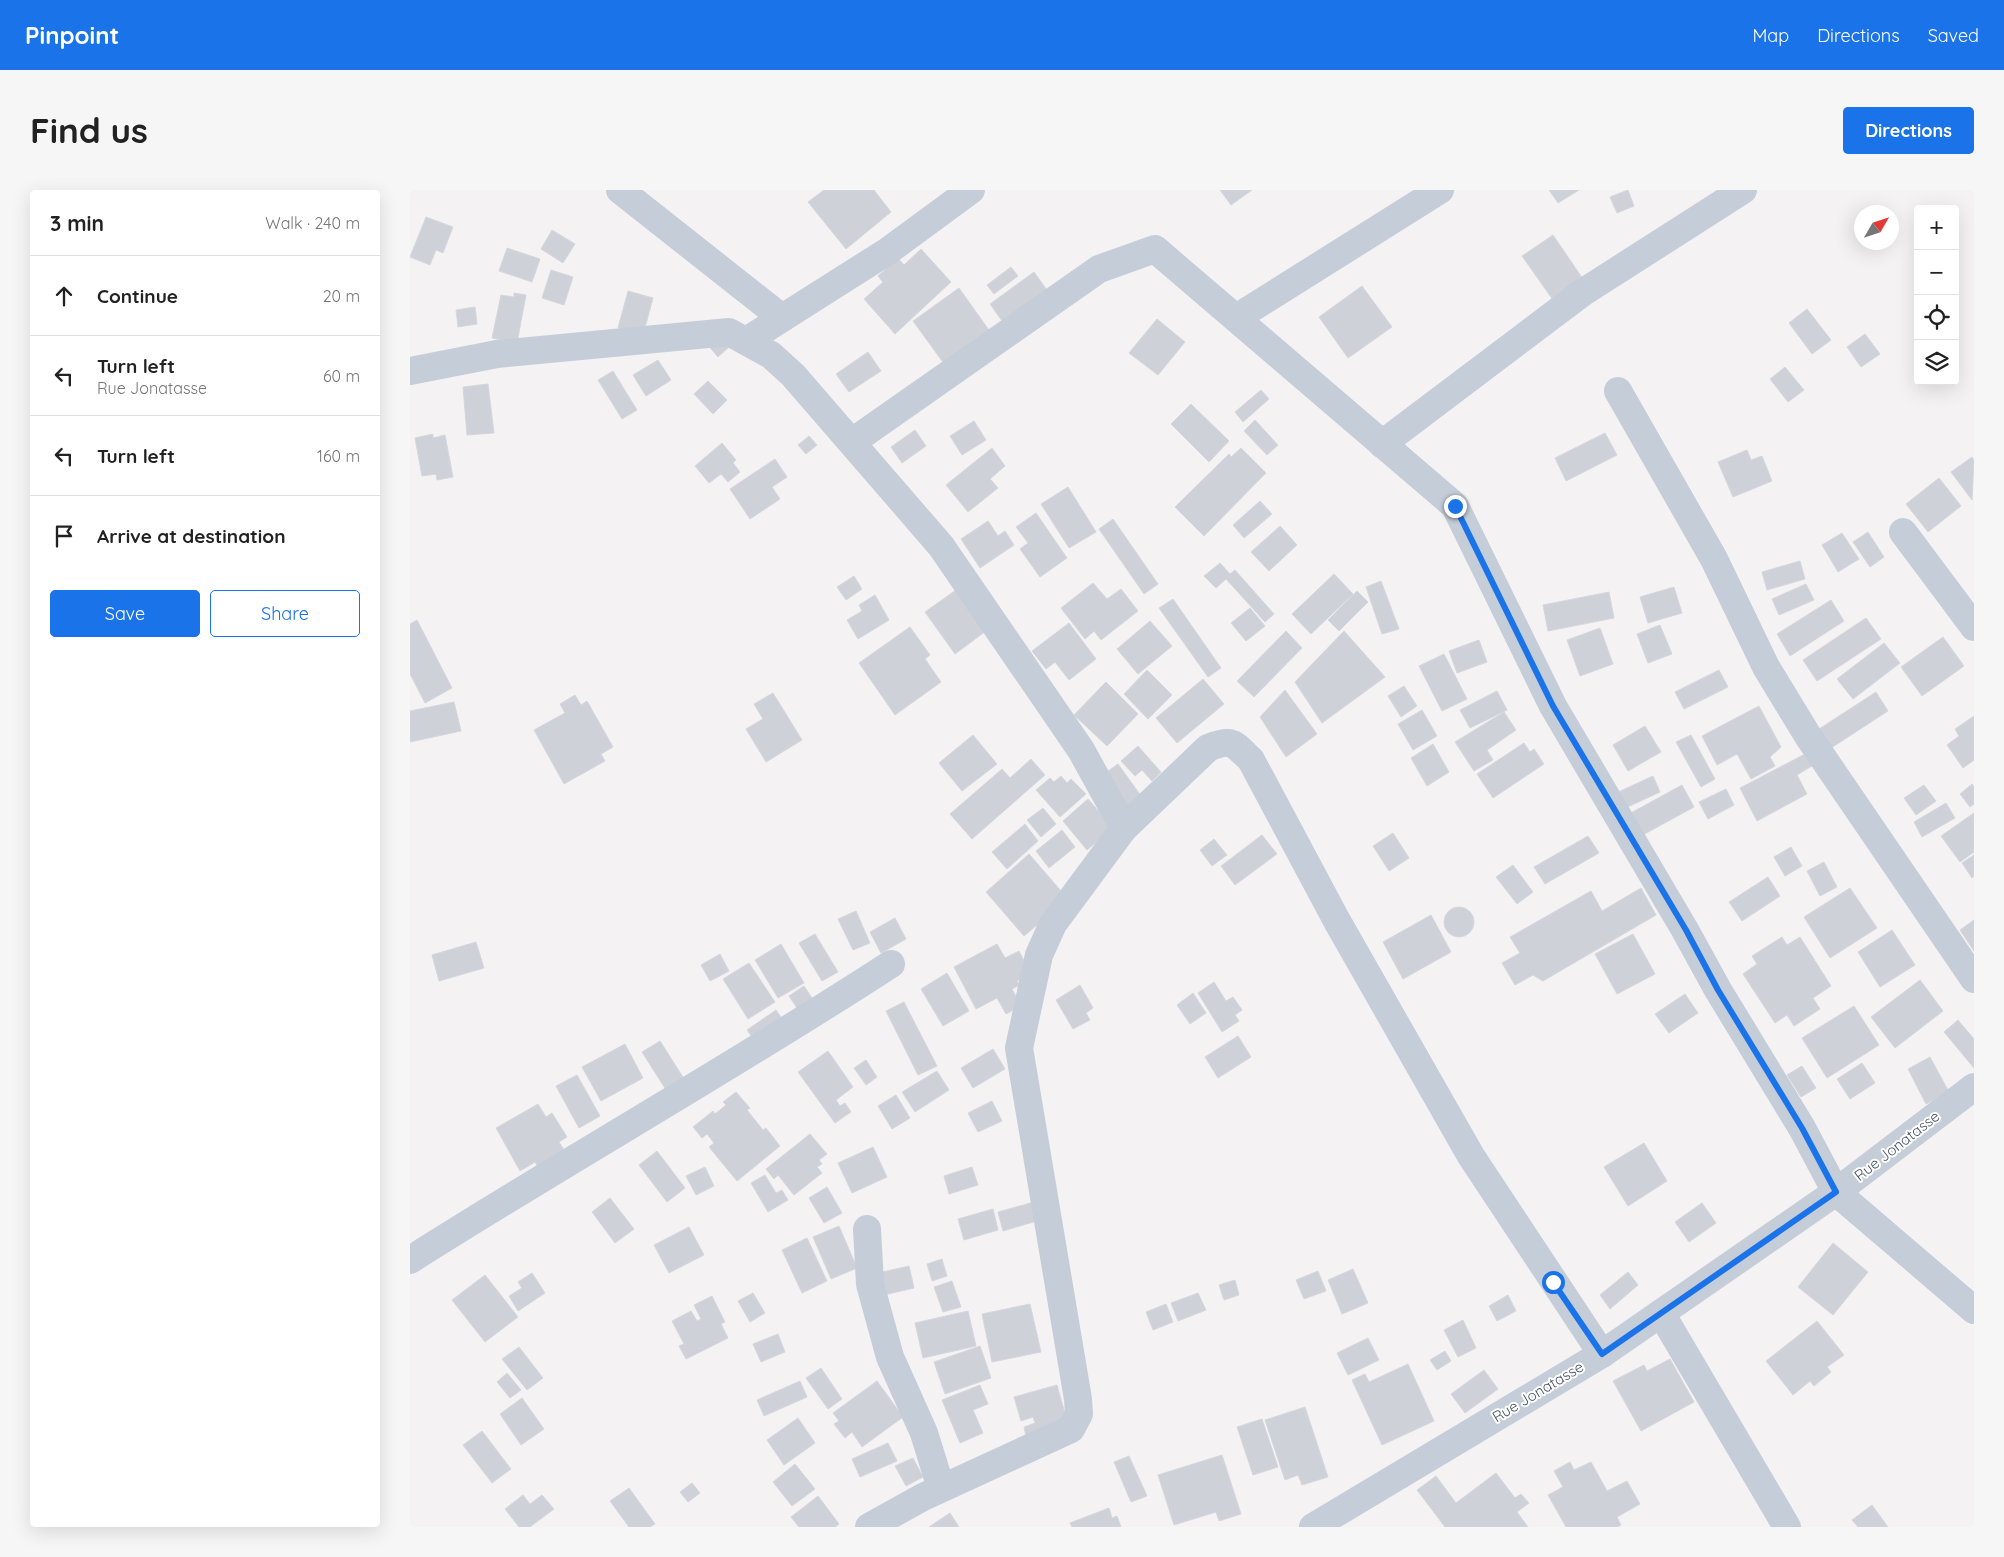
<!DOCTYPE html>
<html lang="en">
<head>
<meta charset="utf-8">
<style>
	body { margin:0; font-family:Quicksand,sans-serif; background:#f6f6f6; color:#222 }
	.controls { position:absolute; right:15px; top:15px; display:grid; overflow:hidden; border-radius:5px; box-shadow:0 5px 20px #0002 }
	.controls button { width:45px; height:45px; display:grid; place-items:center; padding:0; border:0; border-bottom:1px solid #e0e0e0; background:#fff; color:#222; font:25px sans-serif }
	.compass { position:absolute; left:1444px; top:15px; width:45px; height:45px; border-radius:50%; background:#fff; box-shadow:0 5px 20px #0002; rotate:51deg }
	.stop { position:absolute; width:15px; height:15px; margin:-11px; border:4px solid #1a73e8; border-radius:50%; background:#fff }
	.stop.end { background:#1a73e8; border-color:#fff; box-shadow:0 1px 5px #0008 }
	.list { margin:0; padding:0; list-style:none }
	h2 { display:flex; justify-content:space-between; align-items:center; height:65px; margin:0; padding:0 20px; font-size:21px }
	h2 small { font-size:16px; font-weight:400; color:#767676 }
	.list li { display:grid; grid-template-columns:32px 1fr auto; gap:15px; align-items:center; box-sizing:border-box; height:80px; padding:0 20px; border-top:1px solid #e0e0e0 }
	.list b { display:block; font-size:19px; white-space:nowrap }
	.list p { margin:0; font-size:16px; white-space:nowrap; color:#767676 }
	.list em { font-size:16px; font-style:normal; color:#767676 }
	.actions { display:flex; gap:10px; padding:15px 20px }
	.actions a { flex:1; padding:11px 0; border:1px solid #1a73e8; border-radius:5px; text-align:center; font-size:18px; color:#1a73e8 }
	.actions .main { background:#1a73e8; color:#fff }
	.icon { flex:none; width:28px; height:28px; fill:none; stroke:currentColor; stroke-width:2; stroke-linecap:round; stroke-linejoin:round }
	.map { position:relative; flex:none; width:1564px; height:1337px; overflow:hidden; border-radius:5px }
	header { display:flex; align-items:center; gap:30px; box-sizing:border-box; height:70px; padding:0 25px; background:#1a73e8; color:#fff }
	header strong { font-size:24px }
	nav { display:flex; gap:28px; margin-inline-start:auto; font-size:18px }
	.intro { display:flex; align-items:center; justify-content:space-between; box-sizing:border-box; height:120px; padding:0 30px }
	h1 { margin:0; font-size:35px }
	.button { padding:12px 22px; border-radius:5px; background:#1a73e8; color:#fff; font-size:18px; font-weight:700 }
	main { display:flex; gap:30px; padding:0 30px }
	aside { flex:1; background:#fff; border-radius:5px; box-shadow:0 5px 20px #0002 }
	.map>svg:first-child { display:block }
	.building { fill:#ced1d8; stroke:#d6d7de }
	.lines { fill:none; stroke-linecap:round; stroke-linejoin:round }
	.minor { stroke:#c5cdd8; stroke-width:28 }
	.route { stroke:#1a73e8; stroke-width:6 }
	.labels { text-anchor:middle; stroke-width:4; stroke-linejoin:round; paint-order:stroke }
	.street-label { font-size:15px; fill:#485462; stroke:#fff }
</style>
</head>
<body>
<header>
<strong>Pinpoint</strong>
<nav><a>Map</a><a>Directions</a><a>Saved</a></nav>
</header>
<div class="intro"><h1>Find us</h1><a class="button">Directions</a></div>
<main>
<aside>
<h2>3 min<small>Walk · 240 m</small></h2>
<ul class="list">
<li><svg class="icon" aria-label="ahead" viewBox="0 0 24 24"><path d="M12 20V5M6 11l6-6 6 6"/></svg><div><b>Continue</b></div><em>20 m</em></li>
<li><svg class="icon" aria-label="left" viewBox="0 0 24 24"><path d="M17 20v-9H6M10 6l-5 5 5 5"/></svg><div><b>Turn left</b><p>Rue Jonatasse</p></div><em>60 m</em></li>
<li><svg class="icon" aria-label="left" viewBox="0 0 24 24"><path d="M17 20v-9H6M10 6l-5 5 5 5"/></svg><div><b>Turn left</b></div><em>160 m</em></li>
<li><svg class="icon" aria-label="arrive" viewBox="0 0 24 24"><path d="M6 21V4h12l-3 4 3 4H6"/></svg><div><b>Arrive at destination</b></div></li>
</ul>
<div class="actions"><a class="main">Save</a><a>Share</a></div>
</aside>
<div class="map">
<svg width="1564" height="1337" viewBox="0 0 1564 1337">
	<rect width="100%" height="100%" fill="#f4f2f2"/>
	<g class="building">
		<polygon points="414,0 464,0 481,22 436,59 398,12"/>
		<polygon points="810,0 842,0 821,15"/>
		<polygon points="1139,0 1169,0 1148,13"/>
		<polygon points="1218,0 1224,16 1207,23 1200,7"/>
		<polygon points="16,27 43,37 33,63 26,60 20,75 0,67"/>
		<polygon points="142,40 165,54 153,73 131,59"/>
		<polygon points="1143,45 1173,89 1143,110 1112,66"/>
		<polygon points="97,58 130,69 122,92 89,81"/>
		<polygon points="511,59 541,92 485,144 454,109 473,92 468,86 488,68 494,75"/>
		<polygon points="601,77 608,86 584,104 577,95"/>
		<polygon points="141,80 163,87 154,115 132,108"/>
		<polygon points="624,82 639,103 595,135 580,114"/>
		<polygon points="952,96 982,137 938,168 909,127"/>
		<polygon points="549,98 581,143 535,175 503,131"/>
		<polygon points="218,101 243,108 233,145 208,138"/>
		<polygon points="104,103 116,105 107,153 82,148 91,105 104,107"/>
		<polygon points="65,117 67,134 48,137 46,120"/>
		<polygon points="1397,119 1421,150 1402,164 1379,133"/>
		<polygon points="747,129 775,152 748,185 719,163"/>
		<polygon points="308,144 319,157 308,167 297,154"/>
		<polygon points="1455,144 1470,164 1451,177 1437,157"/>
		<polygon points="458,162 471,181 439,202 426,184"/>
		<polygon points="248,170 261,190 236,206 223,185"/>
		<polygon points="1375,177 1394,200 1378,212 1360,189"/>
		<polygon points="203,181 227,220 212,229 188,190"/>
		<polygon points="298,191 317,210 303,224 284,204"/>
		<polygon points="78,194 84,243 57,245 53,197"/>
		<polygon points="851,200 859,209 833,232 825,222"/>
		<polygon points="781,214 819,251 799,272 761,234"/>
		<polygon points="845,230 868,255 857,265 834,241"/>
		<polygon points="564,231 576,250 552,265 540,246"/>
		<polygon points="505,240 516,256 492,273 481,257"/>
		<polygon points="1195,243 1207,265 1156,291 1145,268"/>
		<polygon points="23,244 23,248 35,245 43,287 27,290 26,284 12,286 5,248"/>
		<polygon points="399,246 407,255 396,264 388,255"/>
		<polygon points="312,253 326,270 323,273 330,282 318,292 311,284 299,293 285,276"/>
		<polygon points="582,258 595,276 580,289 588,298 558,322 536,295"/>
		<polygon points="831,258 856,283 794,346 765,317 819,264 821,267"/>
		<polygon points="1337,260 1341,270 1352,266 1362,291 1323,307 1308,272"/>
		<polygon points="1562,267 1564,270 1562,310 1541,282"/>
		<polygon points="365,269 377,287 362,297 370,309 340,329 320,299"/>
		<polygon points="1529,288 1551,316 1518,342 1496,314"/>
		<polygon points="658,297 686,342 659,358 631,314"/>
		<polygon points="850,311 862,324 834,348 823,335"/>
		<polygon points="626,323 657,368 630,387 610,359 618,353 606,337"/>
		<polygon points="703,329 748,394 734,404 689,339"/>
		<polygon points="578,331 588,346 595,341 604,355 570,378 551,349"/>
		<polygon points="870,336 887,355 859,381 841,362"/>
		<polygon points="1458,342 1474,367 1460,377 1443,352"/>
		<polygon points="1432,343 1449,369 1428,382 1412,355"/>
		<polygon points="1390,371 1395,389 1357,400 1352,382"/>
		<polygon points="810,373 820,384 825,380 864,424 855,432 816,389 806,398 794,386"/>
		<polygon points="924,384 943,404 901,444 882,424"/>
		<polygon points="444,386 452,399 436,410 427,397"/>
		<polygon points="971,391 989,439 972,444 956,397"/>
		<polygon points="683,393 697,409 711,399 728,421 691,450 684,441 675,449 651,418"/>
		<polygon points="1396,394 1404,410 1369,425 1362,409"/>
		<polygon points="1264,397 1272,423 1238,433 1230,407"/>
		<polygon points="546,400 576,441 545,464 515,422"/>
		<polygon points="947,401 958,412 929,441 918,430"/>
		<polygon points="1199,402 1204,428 1138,441 1133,415"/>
		<polygon points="465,405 479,430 448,449 437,430 452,421 449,415"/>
		<polygon points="763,409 811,478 798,487 749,418"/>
		<polygon points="1421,410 1434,431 1380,466 1367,444"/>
		<polygon points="840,418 855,436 836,451 821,433"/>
		<polygon points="1456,428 1471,449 1407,491 1393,470"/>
		<polygon points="7,430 42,498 15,513 0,484 0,434"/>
		<polygon points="740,431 762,456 728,484 707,459"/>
		<polygon points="659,433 686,469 659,490 645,472 636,479 622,461"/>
		<polygon points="1250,435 1262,464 1238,473 1227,444"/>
		<polygon points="500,437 520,465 515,469 531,492 485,525 449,473"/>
		<polygon points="1190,438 1203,474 1170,486 1157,450"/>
		<polygon points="876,441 892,458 844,507 827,491"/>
		<polygon points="934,441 975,487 912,533 885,492"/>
		<polygon points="1533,447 1554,476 1512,506 1491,477"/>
		<polygon points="1069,450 1077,472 1047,483 1039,461"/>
		<polygon points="1474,453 1490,473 1443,509 1427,489"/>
		<polygon points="1034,464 1057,509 1032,521 1009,476"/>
		<polygon points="737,480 762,505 738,529 714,504"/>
		<polygon points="1309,480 1318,497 1274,519 1265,502"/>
		<polygon points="793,489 814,514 767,553 746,528"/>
		<polygon points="696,492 728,524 697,556 664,525"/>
		<polygon points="994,496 1007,516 991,527 978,506"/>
		<polygon points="875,500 907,544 876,567 850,527"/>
		<polygon points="1087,501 1097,520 1060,538 1050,520"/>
		<polygon points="1466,502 1478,521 1421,558 1409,539"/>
		<polygon points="363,503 392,550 356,572 336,539 353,529 344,514"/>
		<polygon points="165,505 171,515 177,511 203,557 191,564 195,571 154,594 124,540 155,523 150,514"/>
		<polygon points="44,512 51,541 0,552 0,521"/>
		<polygon points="1349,516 1371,557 1360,567 1365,576 1341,589 1327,564 1307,575 1292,546"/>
		<polygon points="1012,520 1027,546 1003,560 988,534"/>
		<polygon points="1094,522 1106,540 1077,560 1083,570 1064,581 1045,552"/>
		<polygon points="1564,526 1564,570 1553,578 1537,555 1549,546 1545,539"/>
		<polygon points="1235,536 1251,562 1218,581 1203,555"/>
		<polygon points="563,545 587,574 552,601 529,573"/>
		<polygon points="1281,545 1305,589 1291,597 1266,552"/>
		<polygon points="1114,553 1120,562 1124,559 1134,574 1083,608 1067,584"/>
		<polygon points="1023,554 1039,582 1017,596 1001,568"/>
		<polygon points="728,556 751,582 742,591 732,580 725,586 711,571"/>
		<polygon points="1395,564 1402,576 1387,585 1397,604 1347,631 1330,598"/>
		<polygon points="621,569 635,585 562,649 540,624 592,579 600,588"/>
		<polygon points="708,574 734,610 720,620 694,584"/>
		<polygon points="651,586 657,593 661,589 676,604 650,627 626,600 640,588 644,592"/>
		<polygon points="1243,586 1250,602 1211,620 1204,604"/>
		<polygon points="1562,594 1564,597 1564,614 1560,617 1550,604"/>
		<polygon points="1272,595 1284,617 1231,646 1219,624"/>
		<polygon points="1514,595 1526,611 1506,625 1494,608"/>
		<polygon points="1316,599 1324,615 1298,629 1289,612"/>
		<polygon points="678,609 703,638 677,660 653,631"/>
		<polygon points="1536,613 1545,628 1512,647 1504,632"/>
		<polygon points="633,618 646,634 631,647 617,630"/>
		<polygon points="1564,623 1564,662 1550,672 1531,646"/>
		<polygon points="615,634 628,651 597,679 582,662"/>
		<polygon points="652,640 665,657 639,678 626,661"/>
		<polygon points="983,643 999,668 979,681 963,656"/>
		<polygon points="852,645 867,664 825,695 811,676"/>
		<polygon points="1178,646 1189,663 1135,694 1124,677"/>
		<polygon points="804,649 817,665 802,676 790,660"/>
		<polygon points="1381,657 1392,676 1375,686 1364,667"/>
		<polygon points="619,664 658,709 614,746 576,702"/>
		<polygon points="1564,665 1564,686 1562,688 1552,673"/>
		<polygon points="1414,672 1427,697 1410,706 1397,681"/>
		<polygon points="1103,675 1123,702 1107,714 1086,687"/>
		<polygon points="1358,687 1370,706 1332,731 1319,712"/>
		<polygon points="1231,698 1246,725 1133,791 1123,785 1105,795 1092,773 1110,763 1100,747 1181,701 1192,721"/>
		<polygon points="1440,698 1467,738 1420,768 1394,727"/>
		<circle cx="1049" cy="732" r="15"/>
		<polygon points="446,721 460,753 443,760 428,729"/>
		<polygon points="1021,725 1041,762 993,789 973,752"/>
		<polygon points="485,728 496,749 471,763 460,742"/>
		<polygon points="1564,730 1564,761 1550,740"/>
		<polygon points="1482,740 1505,775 1470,797 1448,762"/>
		<polygon points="405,744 428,782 412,791 389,753"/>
		<polygon points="1223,744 1245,784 1207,804 1185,764"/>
		<polygon points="1372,747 1377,755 1390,747 1421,796 1403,808 1410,819 1384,836 1377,825 1365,833 1333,784 1347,774 1342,766"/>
		<polygon points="66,752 74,778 29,791 22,765"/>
		<polygon points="371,754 394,793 368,808 345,770"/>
		<polygon points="587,754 595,768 609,761 621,784 607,791 610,795 602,799 611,816 596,824 587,808 566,819 544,777"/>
		<polygon points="310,764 319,781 300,791 291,775"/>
		<polygon points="339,773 365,812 338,829 313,789"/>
		<polygon points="537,783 559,821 533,836 511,799"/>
		<polygon points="1510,790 1533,821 1485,858 1461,827"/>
		<polygon points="804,792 816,811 823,807 832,820 825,825 829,831 812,842 788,803"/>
		<polygon points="670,795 683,818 676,823 680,830 663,839 646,810"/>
		<polygon points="394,796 408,817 393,827 379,806"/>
		<polygon points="783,803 796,823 780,834 767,815"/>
		<polygon points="1275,804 1288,823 1259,843 1245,824"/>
		<polygon points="494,812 527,876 508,885 476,821"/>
		<polygon points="1444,816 1469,855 1417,888 1392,848"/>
		<polygon points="366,820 378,837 349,857 337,840"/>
		<polygon points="1548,830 1564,849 1564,878 1534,842"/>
		<polygon points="828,846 841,867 808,888 795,867"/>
		<polygon points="250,851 276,892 258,903 232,862"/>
		<polygon points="215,854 233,888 191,911 172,877"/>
		<polygon points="583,859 595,879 563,898 551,878"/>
		<polygon points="418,861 443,897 426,910 430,916 435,913 441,922 425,933 388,882"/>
		<polygon points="1520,867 1539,902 1516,914 1498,879"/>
		<polygon points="456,870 467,887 456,895 444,878"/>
		<polygon points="1452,873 1465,893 1440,909 1427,889"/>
		<polygon points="1392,876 1406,898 1391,907 1377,885"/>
		<polygon points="527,881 539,900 505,922 492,902"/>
		<polygon points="167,885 190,926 169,938 146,896"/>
		<polygon points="326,902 340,918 337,920 353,940 356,938 370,956 327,991 299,957 304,953 297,944 292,948 283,937 303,921 305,924 316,915 313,912"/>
		<polygon points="486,905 500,928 482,939 468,916"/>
		<polygon points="582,911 592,931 568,942 558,923"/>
		<polygon points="128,914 136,927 142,923 157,947 149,952 157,965 130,980 125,972 110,981 86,938"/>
		<polygon points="400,944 417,964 409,970 412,974 407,977 412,983 384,1005 368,985 364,989 356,979"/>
		<polygon points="1234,953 1257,991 1218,1016 1194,977"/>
		<polygon points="463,957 477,987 442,1003 428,973"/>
		<polygon points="247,961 275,998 257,1012 229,975"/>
		<polygon points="295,977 304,996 286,1005 276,986"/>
		<polygon points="562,977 568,995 539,1004 534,986"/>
		<polygon points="355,985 366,1003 372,1000 378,1010 358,1022 341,993"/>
		<polygon points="417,997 432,1023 414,1033 399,1008"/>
		<polygon points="200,1008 224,1039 205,1053 182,1022"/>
		<polygon points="624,1012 630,1030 593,1041 588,1022"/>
		<polygon points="1292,1013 1306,1033 1279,1052 1265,1032"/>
		<polygon points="583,1019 588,1040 554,1050 548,1029"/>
		<polygon points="429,1036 447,1078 421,1089 403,1047"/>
		<polygon points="279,1037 294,1065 259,1083 244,1055"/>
		<polygon points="397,1048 417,1091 392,1103 372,1060"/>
		<polygon points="1423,1053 1458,1082 1423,1125 1388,1097"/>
		<polygon points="532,1069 537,1086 522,1091 517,1074"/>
		<polygon points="499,1076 504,1098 474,1105 468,1083"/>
		<polygon points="943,1079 958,1113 932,1124 918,1090"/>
		<polygon points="908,1081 916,1101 894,1109 886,1090"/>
		<polygon points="1218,1082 1228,1095 1200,1119 1190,1105"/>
		<polygon points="122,1083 135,1103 108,1121 99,1106 112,1098 108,1092"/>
		<polygon points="75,1085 108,1127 75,1152 42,1110"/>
		<polygon points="825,1090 829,1105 814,1110 809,1095"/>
		<polygon points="542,1091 551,1117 533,1122 524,1097"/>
		<polygon points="343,1103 355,1123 340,1132 328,1111"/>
		<polygon points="788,1103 796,1120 768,1131 761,1113"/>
		<polygon points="1098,1105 1106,1121 1087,1131 1079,1116"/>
		<polygon points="302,1106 315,1132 311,1134 318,1148 276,1169 269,1156 274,1154 262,1131 281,1121 287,1131 291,1129 284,1115"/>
		<polygon points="620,1114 631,1162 582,1172 572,1124"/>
		<polygon points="756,1114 763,1132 743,1140 736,1122"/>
		<polygon points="558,1121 566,1156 513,1168 505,1133"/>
		<polygon points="1053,1130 1066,1158 1048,1167 1034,1140"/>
		<polygon points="1407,1131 1434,1165 1417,1177 1421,1182 1404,1196 1400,1191 1383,1205 1356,1171"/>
		<polygon points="368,1144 375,1162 351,1172 343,1154"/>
		<polygon points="958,1148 969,1170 938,1185 927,1163"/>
		<polygon points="570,1156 581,1188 535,1204 524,1172"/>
		<polygon points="109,1157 133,1188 117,1200 92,1169"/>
		<polygon points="1035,1161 1041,1171 1027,1180 1020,1170"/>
		<polygon points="1260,1169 1284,1212 1231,1241 1203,1191 1234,1175 1237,1181"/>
		<polygon points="998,1174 1024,1231 972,1255 942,1190 955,1184 959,1192"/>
		<polygon points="411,1178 432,1209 418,1219 396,1188"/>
		<polygon points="1074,1180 1088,1199 1055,1223 1041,1204"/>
		<polygon points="97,1183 111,1200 100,1208 87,1192"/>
		<polygon points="390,1191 397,1207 354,1226 347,1210"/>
		<polygon points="467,1191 493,1227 452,1257 442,1242 435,1248 424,1234 429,1231 423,1223"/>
		<polygon points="570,1195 578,1214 563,1220 573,1243 550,1253 532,1210"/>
		<polygon points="647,1195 658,1234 616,1246 614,1237 625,1233 623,1227 611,1231 604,1207"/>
		<polygon points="112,1208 134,1239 111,1255 90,1224"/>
		<polygon points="895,1217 918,1287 892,1295 888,1285 875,1290 855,1230"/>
		<polygon points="388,1228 405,1253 374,1275 357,1250"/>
		<polygon points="852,1229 868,1277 843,1285 827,1237"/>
		<polygon points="72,1241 101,1279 82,1293 53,1255"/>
		<polygon points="478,1253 487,1271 450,1287 442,1269"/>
		<polygon points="812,1265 831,1324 809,1331 806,1322 764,1335 748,1285"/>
		<polygon points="719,1266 737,1306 721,1312 704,1272"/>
		<polygon points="503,1268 513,1287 496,1296 485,1276"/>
		<polygon points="1160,1272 1164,1280 1181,1272 1197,1301 1217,1291 1230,1314 1207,1327 1211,1335 1207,1337 1156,1337 1138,1305 1153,1297 1144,1281"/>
		<polygon points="385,1274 405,1299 382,1316 363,1292"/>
		<polygon points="1086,1283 1105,1308 1111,1304 1119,1313 1107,1322 1118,1337 1035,1337 1007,1300 1026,1286 1046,1313"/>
		<polygon points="282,1293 290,1303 278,1312 270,1302"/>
		<polygon points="219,1298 245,1334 240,1337 219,1337 200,1311"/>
		<polygon points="113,1305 120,1314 132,1305 144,1319 120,1337 109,1337 95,1319"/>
		<polygon points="408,1306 429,1334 425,1337 389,1337 381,1327"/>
		<polygon points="1462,1315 1478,1337 1448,1337 1442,1330"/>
		<polygon points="699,1318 702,1328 707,1326 711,1337 662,1337 660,1333"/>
		<polygon points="540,1323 549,1337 519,1337"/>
	</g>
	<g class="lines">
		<g class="minor">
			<polyline points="210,0 372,128"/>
			<polyline points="826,128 1030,0"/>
			<polyline points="336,151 478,61 561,0"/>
			<polyline points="0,181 87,164 319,142 361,165 383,185 531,356 671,560 714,638 643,734 629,765 609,858 668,1209 669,1224 661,1239 513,1307 459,1337"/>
			<polyline points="1208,201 1304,369 1356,477 1398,546 1564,789"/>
			<polyline points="442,252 689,79 745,59 1045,316 1143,516 1275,740 1308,800 1392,938 1426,1002 1564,1120"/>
			<polyline points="972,254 1172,103 1333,0"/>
			<polyline points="1493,342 1564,437"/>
			<path d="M714,638L798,558C823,548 823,553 841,570L927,731L1061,966L1192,1164"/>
			<polyline points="457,1039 460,1094 480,1167 514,1243 531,1298"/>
			<path d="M0,1070C159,969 323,877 481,774"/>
			<polyline points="1251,1123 1377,1337"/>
			<polyline points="903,1337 1192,1164 1426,1002 1564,897"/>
		</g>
	</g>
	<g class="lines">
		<polyline class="route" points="1045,316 1143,516 1276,740 1308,800 1392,938 1426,1002 1192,1164 1143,1092"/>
	</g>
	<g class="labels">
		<g class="street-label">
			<text transform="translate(1487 956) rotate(-38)" y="5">Rue Jonatasse</text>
			<text transform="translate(1128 1202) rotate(-31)" y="5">Rue Jonatasse</text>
		</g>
	</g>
</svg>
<div class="controls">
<button>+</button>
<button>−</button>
<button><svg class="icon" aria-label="locate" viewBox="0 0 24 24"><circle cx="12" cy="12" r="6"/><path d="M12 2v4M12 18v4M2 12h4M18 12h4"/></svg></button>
<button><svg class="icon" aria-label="layers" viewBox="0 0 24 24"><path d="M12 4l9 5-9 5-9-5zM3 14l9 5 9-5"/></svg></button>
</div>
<svg class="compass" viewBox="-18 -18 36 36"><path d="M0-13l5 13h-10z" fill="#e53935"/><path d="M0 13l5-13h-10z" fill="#767676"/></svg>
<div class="stop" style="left:1143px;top:1092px"></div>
<div class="stop end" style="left:1045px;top:316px"></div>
</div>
</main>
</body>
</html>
